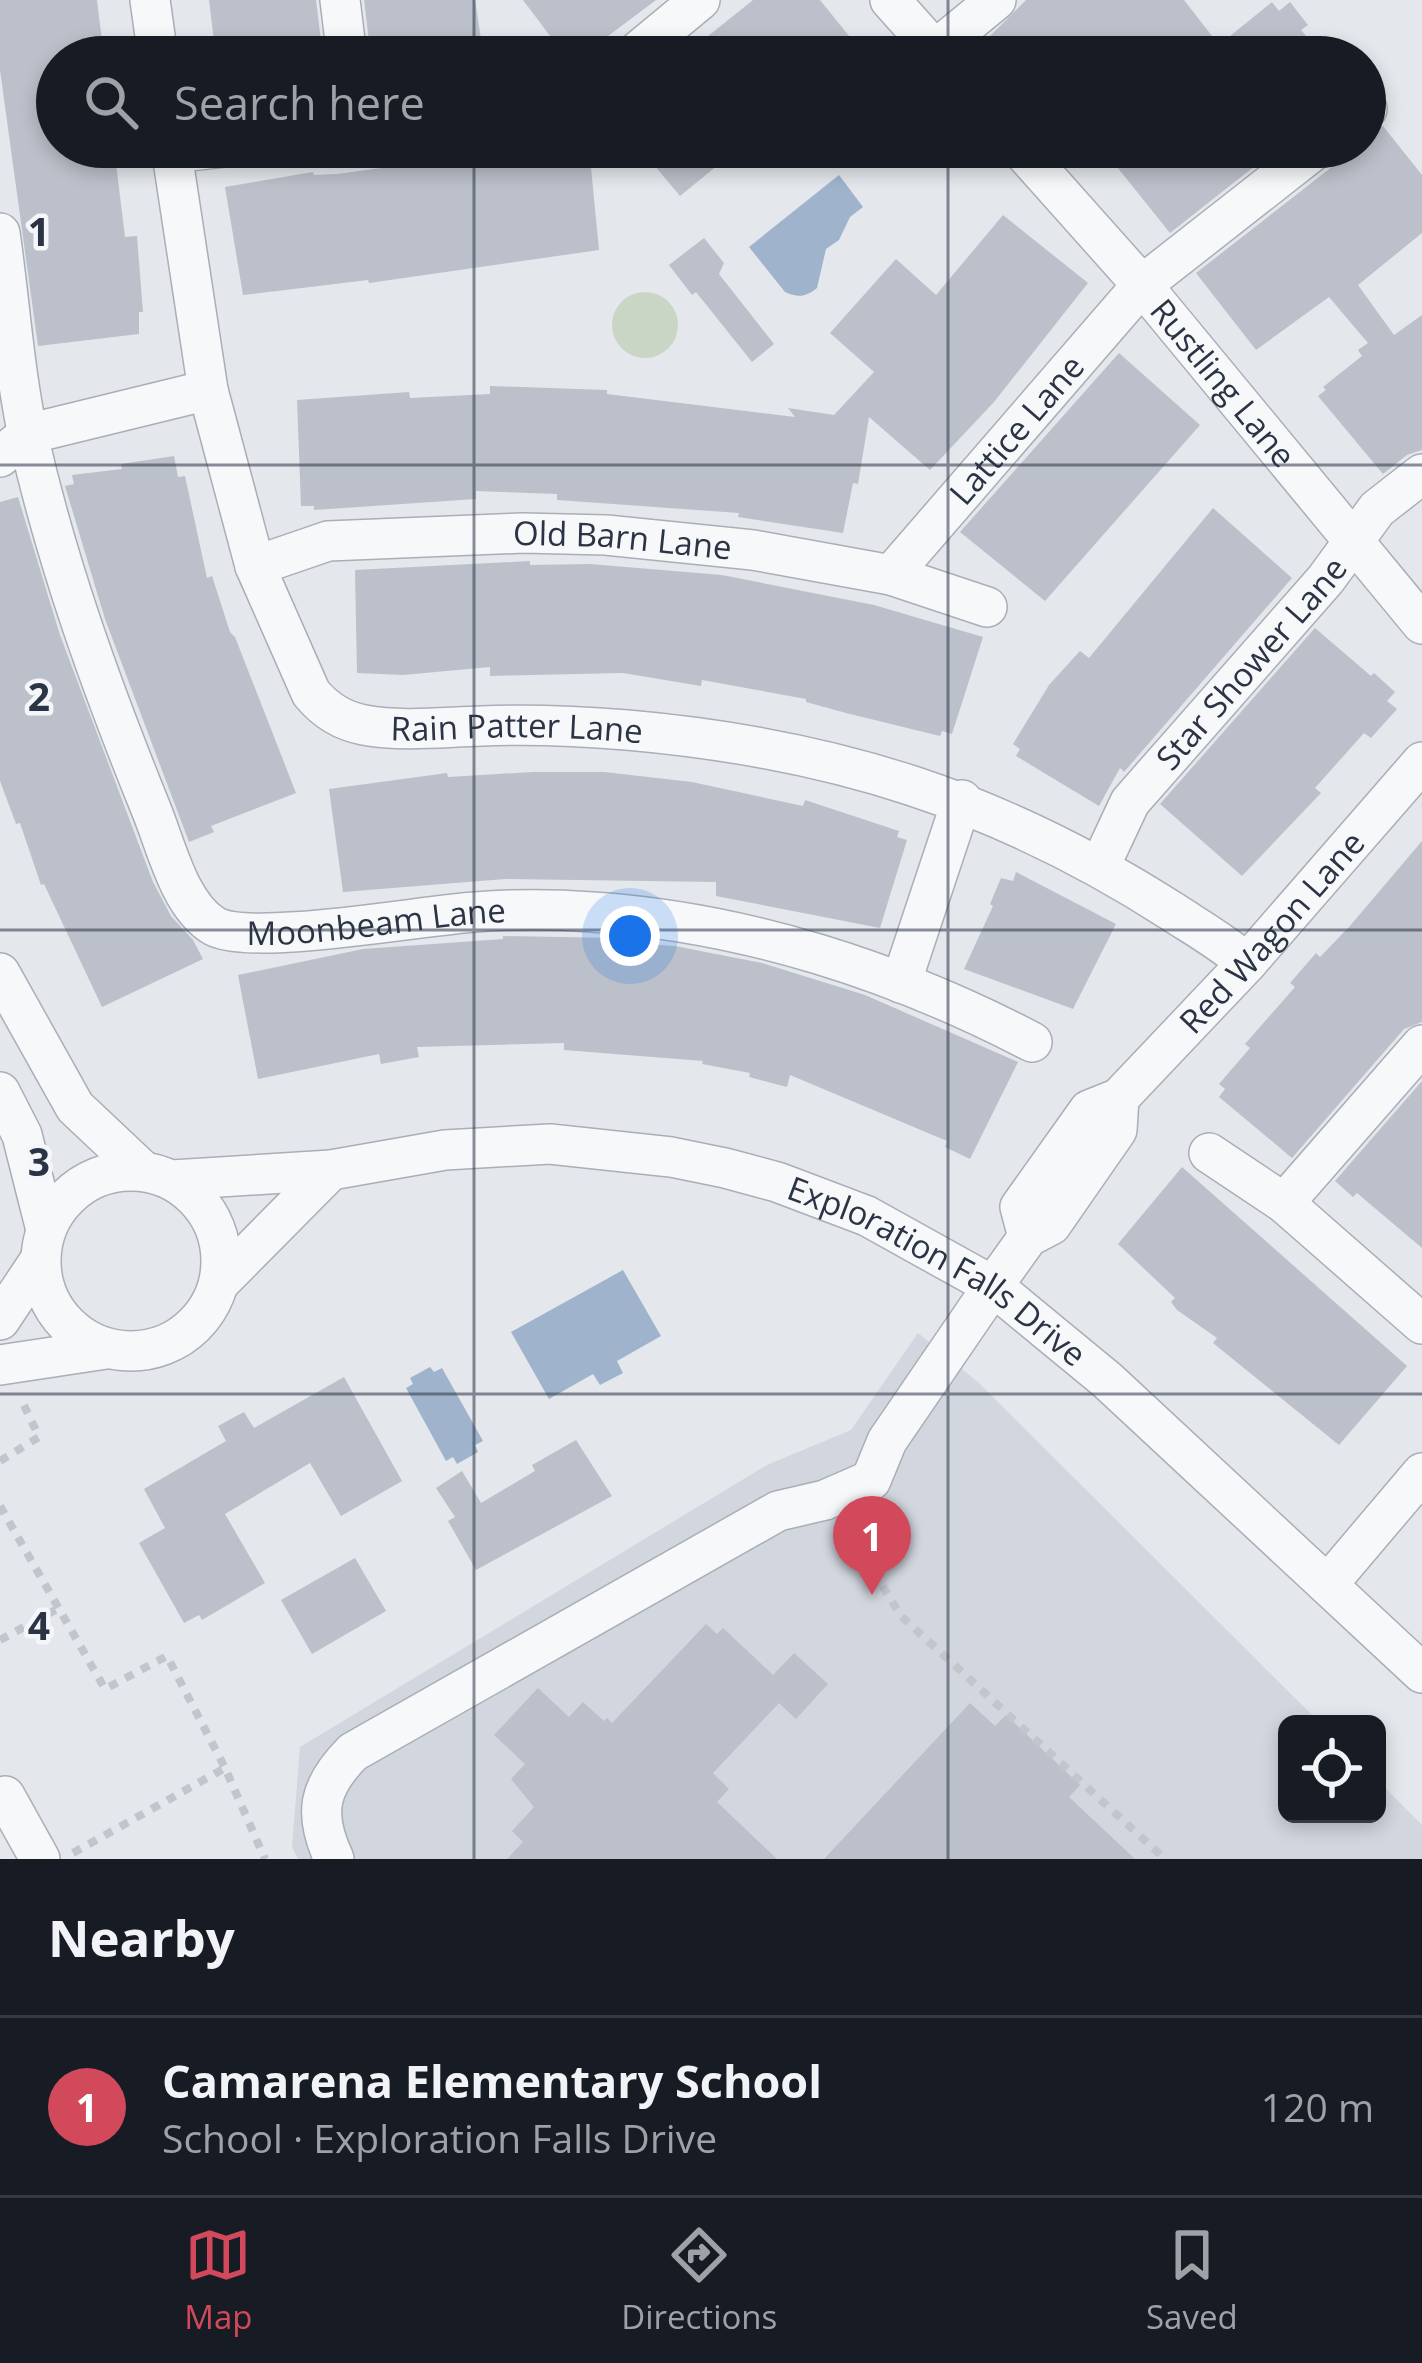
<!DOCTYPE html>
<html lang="en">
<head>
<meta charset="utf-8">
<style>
	body { margin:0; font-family:"Open Sans",sans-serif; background:#20242c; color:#f1f3f6 }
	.controls { position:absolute; right:36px; bottom:36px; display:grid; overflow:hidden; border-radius:18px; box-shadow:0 6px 18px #0003 }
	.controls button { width:108px; height:108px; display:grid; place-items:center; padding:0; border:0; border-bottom:3px solid #363941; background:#171b24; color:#f1f3f6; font:60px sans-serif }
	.you { position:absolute; left:630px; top:936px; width:42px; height:42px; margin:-30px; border:9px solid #fff; border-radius:50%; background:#1a73e8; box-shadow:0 0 0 18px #1a73e833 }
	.badge { display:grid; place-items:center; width:78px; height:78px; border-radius:50%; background:#d1495b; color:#fff; font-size:39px; font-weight:700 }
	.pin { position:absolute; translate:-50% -99px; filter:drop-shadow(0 3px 6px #0008) }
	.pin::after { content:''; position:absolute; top:63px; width:42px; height:36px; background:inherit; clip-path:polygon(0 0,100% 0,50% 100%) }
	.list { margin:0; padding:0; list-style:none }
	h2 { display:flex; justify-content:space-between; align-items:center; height:156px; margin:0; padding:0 48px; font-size:51px }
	h2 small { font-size:39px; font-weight:400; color:#9ea1a6 }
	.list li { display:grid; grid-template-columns:78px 1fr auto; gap:36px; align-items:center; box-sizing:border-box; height:180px; padding:0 48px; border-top:3px solid #363941 }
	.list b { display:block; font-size:45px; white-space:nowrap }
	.list p { margin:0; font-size:39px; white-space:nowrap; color:#9ea1a6 }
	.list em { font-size:39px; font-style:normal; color:#9ea1a6 }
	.icon { flex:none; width:66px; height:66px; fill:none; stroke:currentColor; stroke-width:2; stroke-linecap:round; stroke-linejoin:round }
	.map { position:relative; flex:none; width:1422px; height:1859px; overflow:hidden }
	.search { position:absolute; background:#171b24; box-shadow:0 6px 18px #0003; left:36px; right:36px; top:36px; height:132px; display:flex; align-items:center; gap:30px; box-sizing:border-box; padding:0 42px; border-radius:66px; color:#9ea1a6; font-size:45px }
	.sheet { height:336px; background:#171b24 }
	nav { display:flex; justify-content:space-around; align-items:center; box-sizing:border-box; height:168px; border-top:3px solid #363941; background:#171b24; font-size:33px; color:#9ea1a6 }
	nav a { display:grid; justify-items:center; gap:6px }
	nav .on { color:#d1495b }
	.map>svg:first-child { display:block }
	.built { fill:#d2d6de }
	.green { fill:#c9d6c5 }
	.water { fill:#9fb4cc }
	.building { fill:#bbc0ca }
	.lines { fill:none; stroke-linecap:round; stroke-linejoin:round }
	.minor-casing { stroke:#a9aeb7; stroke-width:42 }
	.path { stroke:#c2c5cb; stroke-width:8; stroke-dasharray:9 9; stroke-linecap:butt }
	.minor { stroke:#f7f8fa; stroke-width:39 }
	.grid { fill:none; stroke:#2b3445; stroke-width:3; stroke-opacity:0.55 }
	.labels { text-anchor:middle; stroke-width:9; stroke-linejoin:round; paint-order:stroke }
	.street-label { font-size:33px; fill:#2b3445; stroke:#f4f6f9 }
	.grid-label { font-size:39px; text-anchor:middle; font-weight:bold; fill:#2b3445; stroke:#f4f6f9; stroke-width:9; stroke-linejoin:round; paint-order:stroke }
</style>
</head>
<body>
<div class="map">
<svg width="1422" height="1859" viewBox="0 0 1422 1859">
	<rect width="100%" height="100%" fill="#e4e7ec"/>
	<polygon class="built" points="918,1333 979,1383 1321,1724 1287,1724 1287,1814 1377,1814 1377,1780 1422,1825 1422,1859 298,1859 292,1847 300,1747 767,1465 851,1430"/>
	<circle class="green" cx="645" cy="325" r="33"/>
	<g class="water">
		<path d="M839,175L863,207L850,217L839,240L826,249L817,288C806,297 798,298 785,292L749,247Z"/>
		<polygon points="623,1270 661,1336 617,1361 623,1373 600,1385 593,1374 549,1399 511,1332"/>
		<polygon points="430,1367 434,1372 442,1368 483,1441 475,1445 478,1452 457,1464 453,1457 446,1461 406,1388 413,1384 410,1378"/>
	</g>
	<g class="building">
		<polygon points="0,0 97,0 104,57 57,57 57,147 114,147 125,237 137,236 143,312 139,312 139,334 38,346 0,70"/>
		<polygon points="209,0 316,0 323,57 216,57"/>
		<polygon points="364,0 475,0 481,39 391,52 391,57 371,57"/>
		<polygon points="523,0 656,0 580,57 566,57"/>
		<polygon points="753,0 820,0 866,57 682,57"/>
		<polygon points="1026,0 1184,0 1219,45 1272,2 1279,11 1290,2 1308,25 1301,30 1324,57 1164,57 1148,37 1122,57 1004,57 989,37"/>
		<polygon points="1383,126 1422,175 1422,233 1358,285 1394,335 1422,315 1422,450 1407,455 1383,474 1318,396 1326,390 1323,387 1362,356 1358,350 1368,343 1329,297 1256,350 1196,273 1333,166 1342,147 1365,147 1365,134"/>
		<polygon points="498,147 589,147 599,250 369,283 368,280 243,295 225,187 313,172 314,175 337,174 499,152"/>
		<polygon points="639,147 740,147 680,196"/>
		<polygon points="1101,147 1279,147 1170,233"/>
		<polygon points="1003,215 1088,283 994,402 930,470 869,417 858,484 853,483 843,533 738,517 739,513 557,500 557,494 476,491 476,499 314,510 314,506 301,506 297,400 409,392 410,398 490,394 490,386 607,390 607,394 795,417 788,408 834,415 874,372 830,333 896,259 936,295"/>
		<polygon points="704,238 724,263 719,274 774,344 752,362 696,292 692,295 669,265"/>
		<polygon points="1119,353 1200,425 1045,601 960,532"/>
		<polygon points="174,456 178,477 185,476 207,578 212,576 230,632 235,637 296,793 211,826 214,832 189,842 105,619 65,486 74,484 72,475 122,469 121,464"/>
		<polygon points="18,497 60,635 153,882 171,916 193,940 203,959 102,1007 44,884 41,885 20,823 16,824 0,781 0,502"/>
		<polygon points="1213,508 1292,578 1124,772 1120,768 1099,806 1016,756 1020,749 1013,744 1049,685 1080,651 1089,658"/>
		<polygon points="530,561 530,565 590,564 722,575 874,605 983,637 952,734 942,731 940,736 846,713 806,702 806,699 702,680 701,686 623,673 490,676 490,667 403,675 357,673 355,570"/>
		<polygon points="1315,628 1371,676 1374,673 1395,692 1387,701 1397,709 1371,738 1364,733 1315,788 1321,793 1242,876 1160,804"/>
		<polygon points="533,772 604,772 692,782 803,806 805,800 899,831 897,837 907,840 880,928 716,896 716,882 505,879 343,892 329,789 447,773 448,777"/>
		<polygon points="1422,841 1422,1022 1404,1029 1292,1158 1219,1097 1225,1089 1219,1084 1250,1048 1245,1044 1295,987 1290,983 1316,953 1320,957 1349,927"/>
		<polygon points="1016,872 1116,924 1073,1009 964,969 993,906 990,904 1001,878 1013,881"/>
		<polygon points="503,936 615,938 615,942 675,946 762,963 865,995 1018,1062 970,1159 945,1147 947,1141 790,1075 787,1087 749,1077 750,1073 702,1064 703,1061 564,1050 564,1043 417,1047 419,1057 381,1064 379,1054 258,1079 238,975 363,949 503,939"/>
		<polygon points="1422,1081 1422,1248 1357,1193 1353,1197 1335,1181"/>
		<polygon points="1182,1167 1407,1366 1339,1445 1213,1343 1217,1338 1177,1310 1171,1302 1175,1298 1118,1244"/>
		<polygon points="344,1377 402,1481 341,1516 310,1463 225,1514 265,1583 202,1620 199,1615 184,1623 139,1543 165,1528 144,1489 226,1441 218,1426 244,1412 254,1428"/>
		<polygon points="576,1440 612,1496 476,1570 448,1521 455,1517 436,1488 462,1471 481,1503 535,1471 532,1465"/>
		<polygon points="355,1558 386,1611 312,1654 281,1600"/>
		<polygon points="706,1624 717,1634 723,1628 773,1675 794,1653 828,1684 796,1719 779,1703 713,1773 729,1789 717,1802 777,1859 507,1859 523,1842 512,1831 534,1807 511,1779 525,1764 494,1735 538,1688 569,1717 583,1702 604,1721 607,1718 612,1723"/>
		<polygon points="970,1703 995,1726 1006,1715 1080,1785 1069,1797 1135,1859 824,1859"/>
	</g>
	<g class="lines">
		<defs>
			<g id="minor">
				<polyline points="150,0 158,57"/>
				<polyline points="340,0 347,57"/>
				<polyline points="890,0 941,57"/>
				<polyline points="935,50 996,0"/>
				<polyline points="631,57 700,0"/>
				<polyline points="1365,110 1367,109"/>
				<path id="s1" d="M171,147L208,390L255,566L311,693C325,710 342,721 364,725C403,732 443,727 482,726C530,724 579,726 627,730C833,748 999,800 1173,912C1199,929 1224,943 1247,963"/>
				<path id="s2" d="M1019,147L1142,285L1422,624"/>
				<polyline points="172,153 225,147"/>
				<path id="s3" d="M0,233C10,302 14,372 29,440C58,567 102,688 151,809C166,845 179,905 214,926C251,947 424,915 475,912C513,909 554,909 592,912C745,922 896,971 1032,1042"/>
				<polyline points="0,457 28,434 208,390"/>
				<path id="s4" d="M255,566L328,541L523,533L606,535L753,550L891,575L987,607"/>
				<path id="s5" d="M891,575L1142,285L1318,147"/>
				<path id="s6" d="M1100,866L1130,802L1326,579L1377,509L1422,474"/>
				<polyline points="0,973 75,1107 143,1171"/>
				<polyline points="901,983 962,800"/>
				<polyline points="0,1092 22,1135 46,1230"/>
				<polyline points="1209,1153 1284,1203 1422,1324"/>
				<circle cx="131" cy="1261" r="90"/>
				<path id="s7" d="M172,1180L331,1170L445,1150L550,1144L671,1157L725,1168L777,1182L867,1216L993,1286L1039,1324L1107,1380L1422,1673"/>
				<polyline points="1284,1203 1422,1045"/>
				<path id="s8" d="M1028,1237L1020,1207L1089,1110L1119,1098L1247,963L1422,762"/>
				<polyline points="220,1282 331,1170"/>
				<polyline points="0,1320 40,1260"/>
				<polyline points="0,1365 106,1349"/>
				<polyline points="1328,1584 1422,1473"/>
				<polyline points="5,1796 40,1859"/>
				<path d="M334,1859C313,1814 318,1787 353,1752L778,1511L825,1500L871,1480L887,1441L993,1286L1028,1237L1051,1225L1117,1130L1119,1098"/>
			</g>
		</defs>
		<use href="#minor" class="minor-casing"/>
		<g class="path">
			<polyline points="0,1461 39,1437 21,1399"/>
			<polyline points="0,1506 105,1689 167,1656 225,1768"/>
			<polyline points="840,1529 856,1543 901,1616 1165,1859"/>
			<polyline points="0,1640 59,1608"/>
			<polyline points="73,1853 225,1768 265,1859"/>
		</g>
		<use href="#minor" class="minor"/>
	</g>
	<path class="grid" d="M474,0V57M948,0V57M474,147V1859M948,147V1859M0,465H1422M0,930H1422M0,1394H1422"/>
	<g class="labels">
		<g class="street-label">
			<text dy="12" stroke="none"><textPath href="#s2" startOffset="312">Rustling Lane</textPath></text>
			<text dy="12" stroke="none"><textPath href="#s5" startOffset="192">Lattice Lane</textPath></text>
			<text dy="12" stroke="none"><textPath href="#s4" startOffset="372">Old Barn Lane</textPath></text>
			<text dy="12" stroke="none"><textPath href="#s6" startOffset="255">Star Shower Lane</textPath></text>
			<text dy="12" stroke="none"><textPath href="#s1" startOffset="783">Rain Patter Lane</textPath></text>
			<text dy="12" stroke="none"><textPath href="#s3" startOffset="897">Moonbeam Lane</textPath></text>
			<text dy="12" stroke="none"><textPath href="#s8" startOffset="408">Red Wagon Lane</textPath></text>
			<text dy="12" stroke="none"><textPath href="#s7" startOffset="795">Exploration Falls Drive</textPath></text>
		</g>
	</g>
	<g class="grid-label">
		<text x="39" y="246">1</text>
		<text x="39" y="711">2</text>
		<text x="39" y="1176">3</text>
		<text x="39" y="1640">4</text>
	</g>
</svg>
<div class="controls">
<button><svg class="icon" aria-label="locate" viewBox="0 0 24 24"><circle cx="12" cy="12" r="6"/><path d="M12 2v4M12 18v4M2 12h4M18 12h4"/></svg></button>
</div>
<div class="you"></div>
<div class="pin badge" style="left:872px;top:1595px">1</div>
<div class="search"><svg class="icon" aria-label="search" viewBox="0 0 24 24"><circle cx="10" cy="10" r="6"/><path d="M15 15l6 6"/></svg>Search here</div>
</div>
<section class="sheet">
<h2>Nearby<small></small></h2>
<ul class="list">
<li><span class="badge">1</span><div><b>Camarena Elementary School</b><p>School · Exploration Falls Drive</p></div><em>120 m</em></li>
</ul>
</section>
<nav>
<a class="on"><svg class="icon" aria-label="map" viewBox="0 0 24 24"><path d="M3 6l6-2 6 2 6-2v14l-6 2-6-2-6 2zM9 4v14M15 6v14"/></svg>Map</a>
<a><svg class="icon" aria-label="directions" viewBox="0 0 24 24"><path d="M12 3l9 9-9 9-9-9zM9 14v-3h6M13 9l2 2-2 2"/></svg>Directions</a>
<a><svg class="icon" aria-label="saved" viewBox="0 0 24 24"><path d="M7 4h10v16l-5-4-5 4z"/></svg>Saved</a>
</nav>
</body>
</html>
